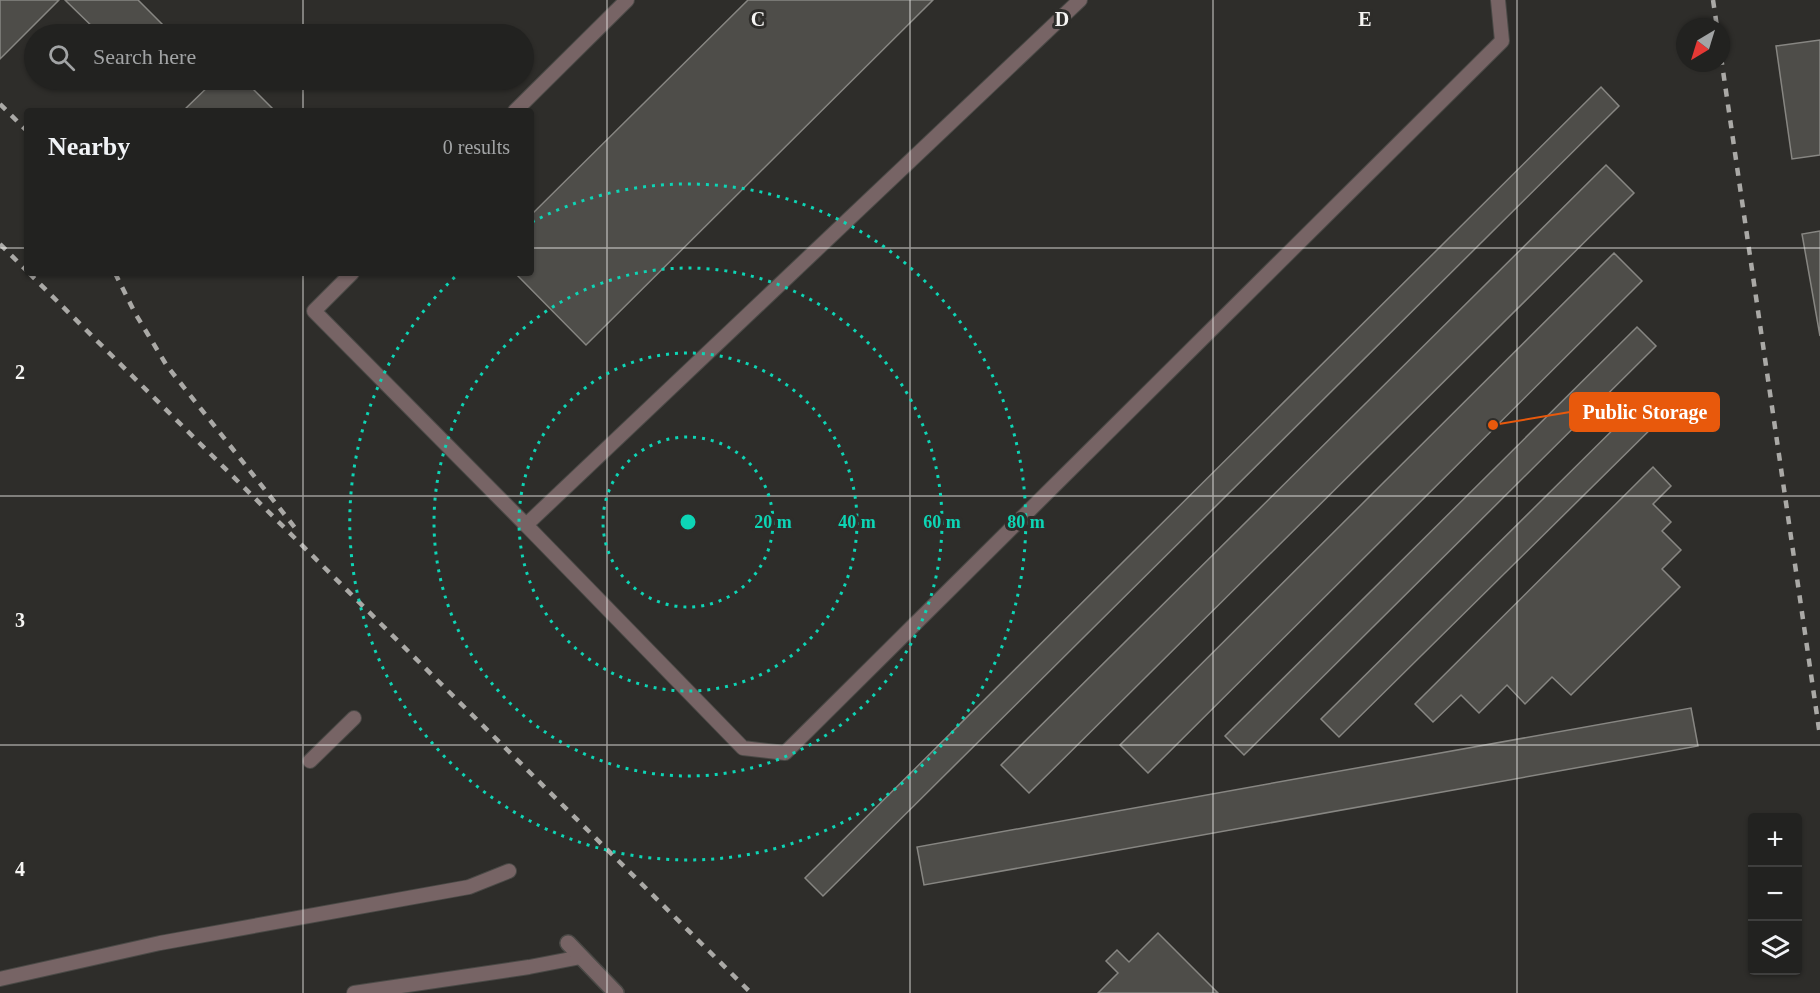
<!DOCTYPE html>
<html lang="en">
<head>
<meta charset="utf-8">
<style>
	body { margin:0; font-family:Georgia,serif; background:#2e2f2d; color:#f1f3f6 }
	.controls { position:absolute; right:18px; bottom:18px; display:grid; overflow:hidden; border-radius:6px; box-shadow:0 2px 4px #0004 }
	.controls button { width:54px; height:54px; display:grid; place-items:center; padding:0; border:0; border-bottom:2px solid #3f3f3e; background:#222220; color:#f1f3f6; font:30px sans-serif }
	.compass { position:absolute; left:1676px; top:18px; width:54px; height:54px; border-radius:50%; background:#222220; box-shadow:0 2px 4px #0004; rotate:218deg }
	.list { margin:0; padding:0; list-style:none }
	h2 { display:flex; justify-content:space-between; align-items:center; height:78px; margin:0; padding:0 24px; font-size:26px }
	h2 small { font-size:20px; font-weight:400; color:#a2a4a5 }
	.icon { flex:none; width:33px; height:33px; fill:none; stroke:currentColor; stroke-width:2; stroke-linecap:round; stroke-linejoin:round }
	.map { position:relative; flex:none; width:1820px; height:993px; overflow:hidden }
	.search { position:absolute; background:#222220; box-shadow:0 2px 4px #0004; left:24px; top:24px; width:510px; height:66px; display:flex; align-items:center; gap:15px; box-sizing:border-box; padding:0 21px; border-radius:33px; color:#a2a4a5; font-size:22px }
	.panel { position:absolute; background:#222220; box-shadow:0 2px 4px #0004; left:24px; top:108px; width:510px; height:168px; border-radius:6px }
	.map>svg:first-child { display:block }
	.building { fill:#4e4d49; stroke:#878682; stroke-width:1.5 }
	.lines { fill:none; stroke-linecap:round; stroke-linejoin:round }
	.lane-casing { stroke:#4a4946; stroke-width:16 }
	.street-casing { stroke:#4a4946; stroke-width:18 }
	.lane { stroke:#776465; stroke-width:14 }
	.street { stroke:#776465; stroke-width:15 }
	.rail { stroke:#aaa9a6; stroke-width:4.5; stroke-dasharray:8 8; stroke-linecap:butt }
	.grid { fill:none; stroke:#f6f5f3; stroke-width:1.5; stroke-opacity:0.55 }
	.ring { fill:none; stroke:#0dd5b5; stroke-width:3; stroke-dasharray:3 6 }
	.grid-label { font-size:20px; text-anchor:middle; font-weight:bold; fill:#f6f5f3; stroke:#2e2d2a; stroke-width:6; stroke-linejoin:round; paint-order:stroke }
	.centre { fill:#0dd5b5; stroke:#2e2d2a; stroke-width:3 }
	.ring-label { font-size:18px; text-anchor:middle; font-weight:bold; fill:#0dd5b5; stroke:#2e2d2a; stroke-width:6; stroke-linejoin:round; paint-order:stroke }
	.leader { fill:none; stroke:#e8590c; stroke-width:2 }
	.callout-dot { fill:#e8590c; stroke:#2e2d2a; stroke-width:2 }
	.callout { fill:#e8590c; stroke:#e8590c; stroke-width:2 }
	.callout-label { font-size:20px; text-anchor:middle; font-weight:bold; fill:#fff }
</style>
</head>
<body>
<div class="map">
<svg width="1820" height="993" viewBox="0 0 1820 993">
	<rect width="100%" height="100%" fill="#2e2d2a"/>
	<g class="building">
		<polygon points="0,0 59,0 0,59"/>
		<polygon points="65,0 138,0 172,34 100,34"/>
		<polygon points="748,0 933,0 586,345 515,273 531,273 531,215"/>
		<polygon points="1820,40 1820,155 1792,159 1776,46"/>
		<polygon points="215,80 244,80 275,111 183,111"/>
		<polygon points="1601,87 1619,106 823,896 805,878"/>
		<polygon points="1606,165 1634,193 1029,793 1001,765"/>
		<polygon points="1820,231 1820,336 1802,234"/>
		<polygon points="1614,253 1642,281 1148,773 1120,745"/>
		<polygon points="1637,327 1656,346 1244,755 1225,736"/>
		<polygon points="1649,394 1667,413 1339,737 1321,719"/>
		<polygon points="1653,467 1671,486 1653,504 1671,522 1662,531 1681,550 1662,569 1680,587 1571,695 1552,677 1525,704 1507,685 1479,713 1461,695 1433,722 1415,704"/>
		<polygon points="1691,708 1698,746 924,885 917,847"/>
		<polygon points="1158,933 1218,993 1098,993 1118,973 1106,961 1117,950 1129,962"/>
	</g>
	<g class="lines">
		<defs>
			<g id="lane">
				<polyline points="515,111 627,0"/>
				<polyline points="352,273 314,311 526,525 1080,0"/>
				<polyline points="526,525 743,748 785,753 1502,41 1498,0"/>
				<polyline points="310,761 354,718"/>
				<polyline points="0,979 160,943 469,887 509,871"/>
				<polyline points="354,993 529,967 581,957"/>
			</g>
			<polyline id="street" points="568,943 616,993"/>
		</defs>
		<use href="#lane" class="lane-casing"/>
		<use href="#street" class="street-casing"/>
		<use href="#lane" class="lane"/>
		<use href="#street" class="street"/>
		<g class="rail">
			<polyline points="1713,0 1717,27"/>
			<polyline points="1721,57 1820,736"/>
			<polyline points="0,104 27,131"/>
			<polyline points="0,244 27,271"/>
			<polyline points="29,273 751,993"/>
			<polyline points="115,273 135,313 167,366 296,529"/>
		</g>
	</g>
	<path class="grid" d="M303,0V34M607,0V993M910,0V993M1213,0V993M1517,0V993M303,80V111M0,248H27M531,248H1820M303,273V993M0,496H1820M0,745H1820"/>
	<g class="ring">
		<circle cx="688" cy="522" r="85"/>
		<circle cx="688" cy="522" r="169"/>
		<circle cx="688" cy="522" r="254"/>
		<path d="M532 222A338 338 0 1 1 457 275"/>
	</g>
	<g class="grid-label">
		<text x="758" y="26">C</text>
		<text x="1062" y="26">D</text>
		<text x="1365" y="26">E</text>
		<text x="20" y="379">2</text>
		<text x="20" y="627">3</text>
		<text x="20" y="876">4</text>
	</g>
	<circle cx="688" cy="522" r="9" class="centre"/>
	<g class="ring-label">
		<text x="773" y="528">20 m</text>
		<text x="857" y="528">40 m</text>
		<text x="942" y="528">60 m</text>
		<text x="1026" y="528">80 m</text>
	</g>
	<path class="leader" d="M1493 425L1570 412"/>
	<circle class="callout-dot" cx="1493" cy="425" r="6"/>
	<rect class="callout" x="1570" y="393" width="149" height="38" rx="6"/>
	<g class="callout-label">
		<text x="1645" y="419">Public Storage</text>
	</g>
</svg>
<div class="controls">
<button>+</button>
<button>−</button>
<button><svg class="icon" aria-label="layers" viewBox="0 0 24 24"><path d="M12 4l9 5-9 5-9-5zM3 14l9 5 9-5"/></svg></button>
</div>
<svg class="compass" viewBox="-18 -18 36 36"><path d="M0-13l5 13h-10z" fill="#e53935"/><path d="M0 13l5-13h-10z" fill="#a2a4a5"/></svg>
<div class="search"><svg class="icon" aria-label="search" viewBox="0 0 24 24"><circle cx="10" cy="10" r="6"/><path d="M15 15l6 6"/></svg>Search here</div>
<section class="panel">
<h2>Nearby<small>0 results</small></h2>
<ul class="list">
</ul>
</section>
</div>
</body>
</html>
